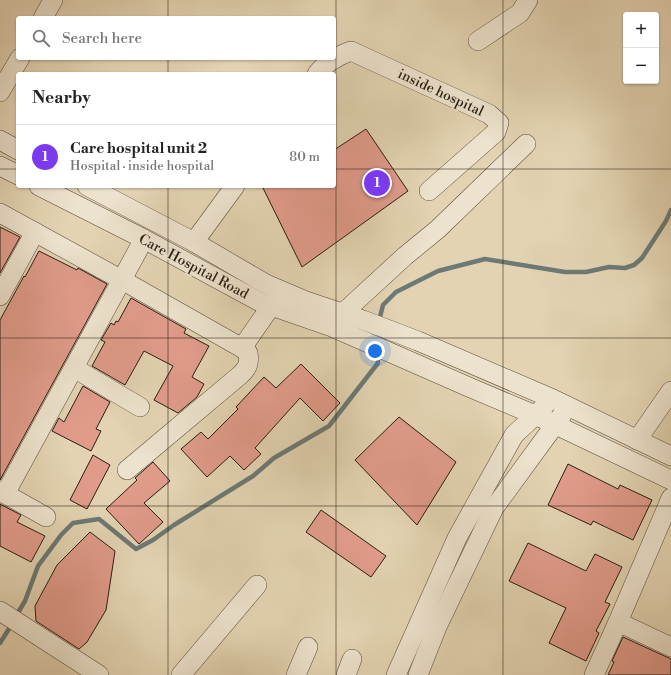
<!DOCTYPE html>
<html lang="en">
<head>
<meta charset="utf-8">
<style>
	body { margin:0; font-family:"Libre Bodoni",serif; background:#f2f2f2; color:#222 }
	.controls { position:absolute; right:12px; top:12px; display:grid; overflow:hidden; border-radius:4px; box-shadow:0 1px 3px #0004 }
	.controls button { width:36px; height:36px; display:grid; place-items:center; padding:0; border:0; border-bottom:1px solid #e0e0e0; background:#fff; color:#222; font:20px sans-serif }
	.you { position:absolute; left:375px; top:351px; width:14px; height:14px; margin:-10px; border:3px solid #fff; border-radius:50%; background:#1a73e8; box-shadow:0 0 0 6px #1a73e833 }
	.badge { display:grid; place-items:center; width:26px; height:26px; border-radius:50%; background:#7c3aed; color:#fff; font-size:13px; font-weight:700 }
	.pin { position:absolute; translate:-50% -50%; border:2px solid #fff; box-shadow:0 1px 4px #0006 }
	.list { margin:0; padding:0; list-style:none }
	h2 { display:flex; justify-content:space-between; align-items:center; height:52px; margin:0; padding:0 16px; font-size:17px }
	h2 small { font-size:13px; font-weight:400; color:#767676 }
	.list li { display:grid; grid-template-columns:26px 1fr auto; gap:12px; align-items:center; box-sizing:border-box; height:64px; padding:0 16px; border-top:1px solid #e0e0e0 }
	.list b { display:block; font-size:15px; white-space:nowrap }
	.list p { margin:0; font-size:13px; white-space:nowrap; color:#767676 }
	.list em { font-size:13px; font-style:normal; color:#767676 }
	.icon { flex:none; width:22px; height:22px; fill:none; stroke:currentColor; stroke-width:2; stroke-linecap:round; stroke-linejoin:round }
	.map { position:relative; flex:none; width:671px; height:675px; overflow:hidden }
	.search { position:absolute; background:#fff; box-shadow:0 1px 3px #0004; left:16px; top:16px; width:320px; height:44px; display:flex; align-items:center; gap:10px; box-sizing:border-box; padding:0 14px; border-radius:4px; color:#767676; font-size:15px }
	.panel { position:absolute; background:#fff; box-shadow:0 1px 3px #0004; left:16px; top:72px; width:320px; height:116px; border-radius:4px }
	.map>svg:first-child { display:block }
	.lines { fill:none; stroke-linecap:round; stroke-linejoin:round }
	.stream { stroke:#6c7975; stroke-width:4.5 }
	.building { fill:#e19b8b; stroke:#291e13 }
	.minor-casing { stroke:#584b3b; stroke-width:20 }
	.minor { stroke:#ede2cd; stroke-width:19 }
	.grid { fill:none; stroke:#291e13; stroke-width:1; stroke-opacity:0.55 }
	.labels { text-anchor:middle; stroke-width:3; stroke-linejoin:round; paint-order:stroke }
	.street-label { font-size:14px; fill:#291e13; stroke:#ede2cd }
</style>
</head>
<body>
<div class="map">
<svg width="671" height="675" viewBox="0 0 671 675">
	<rect width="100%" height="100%" fill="#e3d3b2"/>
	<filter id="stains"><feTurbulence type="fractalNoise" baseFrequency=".005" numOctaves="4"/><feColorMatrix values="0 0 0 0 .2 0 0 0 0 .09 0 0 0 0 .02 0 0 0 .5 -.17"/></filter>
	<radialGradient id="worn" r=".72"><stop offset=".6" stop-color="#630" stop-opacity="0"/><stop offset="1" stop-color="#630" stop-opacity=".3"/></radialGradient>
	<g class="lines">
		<g class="stream">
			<polyline points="379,321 383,305 396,292 438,271 485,259 565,272 586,272 609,267 625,268 634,265 642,258 666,221 671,210"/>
			<polyline points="16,616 25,601 38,566 61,535 73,523 99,519 136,549 153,540 174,525 253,476 274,458 329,426 378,363 377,352"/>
			<polyline points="0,643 12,624"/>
		</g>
	</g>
	<g class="building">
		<polygon points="366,129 408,191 302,267 262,186 334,186 334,150"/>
		<polygon points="0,227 20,237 0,273"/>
		<polygon points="39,251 77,270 78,268 107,284 0,480 0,320 24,276 25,277"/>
		<polygon points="131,298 186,329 184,333 209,346 192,377 204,384 197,397 178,413 154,400 173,366 144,351 125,385 92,366 105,342 101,340 111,323 114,325 116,321 118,322"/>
		<polygon points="301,364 340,403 323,421 300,398 255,448 261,454 244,470 230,456 207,477 181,449 201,432 208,439 238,409 236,407 264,377 276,388"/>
		<polygon points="83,386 110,402 96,429 101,431 91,451 52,431 59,418 64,422"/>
		<polygon points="399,417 456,462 417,525 355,460"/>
		<polygon points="93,455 110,465 87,509 70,500"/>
		<polygon points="153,462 170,481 144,503 163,522 139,544 106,509 137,480 135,478"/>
		<polygon points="568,464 618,489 620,485 652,500 633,540 593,521 591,525 548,505"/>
		<polygon points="0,504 21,515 17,522 45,536 31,562 0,546"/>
		<polygon points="321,510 386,556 371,577 306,532"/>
		<polygon points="90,532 115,551 106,610 87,642 79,649 36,621 35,606 57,565"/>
		<polygon points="528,543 586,571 595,554 622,567 605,602 610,604 596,631 599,633 586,661 549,643 566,608 509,581"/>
		<polygon points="623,637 671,659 671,675 608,675 614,662 612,661"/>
	</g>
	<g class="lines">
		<defs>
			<g id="minor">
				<polyline points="43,18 53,0"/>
				<polyline points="478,41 520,13 528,0"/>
				<path d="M317,74C326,62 337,56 351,51L489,114L499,123L496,132L429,191"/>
				<polyline points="0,92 20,58"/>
				<polyline points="0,140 18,150"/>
				<polyline points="0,166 18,175"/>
				<polyline points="39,186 144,239 260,302 332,327 471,388 535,415 671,480"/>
				<polyline points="87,186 194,242 266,284 306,301 363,320 418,341 553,399 671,456"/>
				<path d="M0,213L122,280L242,348L248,353C250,364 247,369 239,376L127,470"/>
				<polyline points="194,242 235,186"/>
				<polyline points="0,296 35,232"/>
				<polyline points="343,313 405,256 438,229 526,144"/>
				<polyline points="242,348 278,296"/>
				<polyline points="74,368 140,407"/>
				<polyline points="637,440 671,391"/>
				<polyline points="0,491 46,517"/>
				<polyline points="5,494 144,239"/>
				<polyline points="0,611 99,675"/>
				<polyline points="618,622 671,647"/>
				<polyline points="181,675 257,585"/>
				<polyline points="296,675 308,647"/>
				<polyline points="346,675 352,659"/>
				<polyline points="396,675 457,538 514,435 544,407"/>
				<polyline points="418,675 437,627 494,508 562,415"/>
				<polyline points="594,675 618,622 671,498"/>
			</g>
		</defs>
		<use href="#minor" class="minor-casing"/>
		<use href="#minor" class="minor"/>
	</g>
	<path class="grid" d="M168,0V18M336,0V675M503,0V675M168,58V74M0,169H18M334,169H671M168,186V675M0,338H671M0,506H671"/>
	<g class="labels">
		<g class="street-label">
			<text transform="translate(441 92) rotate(25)" y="5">inside hospital</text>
			<text transform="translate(194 266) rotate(28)" y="5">Care Hospital Road</text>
		</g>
	</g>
	<rect width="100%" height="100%" filter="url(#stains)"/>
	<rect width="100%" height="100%" fill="url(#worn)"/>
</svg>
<div class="controls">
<button>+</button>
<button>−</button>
</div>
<div class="you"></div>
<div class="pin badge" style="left:377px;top:183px">1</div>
<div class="search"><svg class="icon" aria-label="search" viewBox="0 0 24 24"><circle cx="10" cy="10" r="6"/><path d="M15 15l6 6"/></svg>Search here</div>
<section class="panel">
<h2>Nearby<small></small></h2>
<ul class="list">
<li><span class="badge">1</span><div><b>Care hospital unit 2</b><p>Hospital · inside hospital</p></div><em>80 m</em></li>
</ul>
</section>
</div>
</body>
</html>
